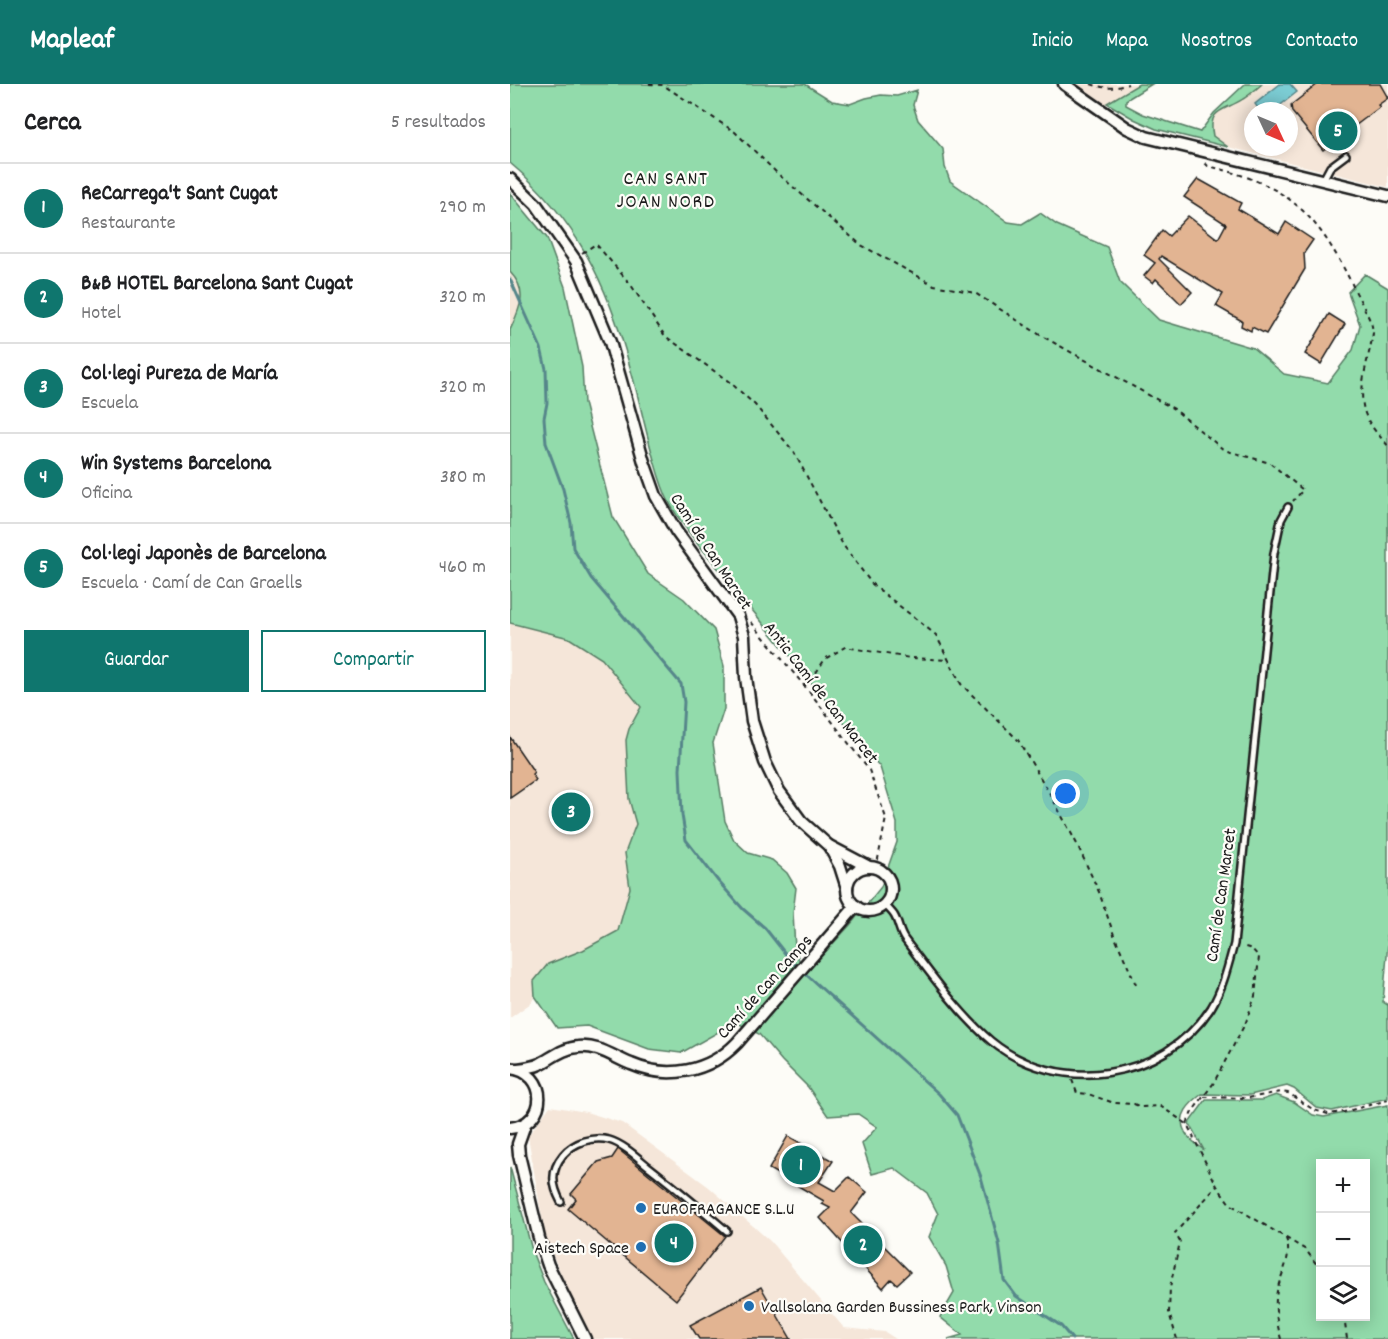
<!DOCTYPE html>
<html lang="es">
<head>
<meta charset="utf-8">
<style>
	body { margin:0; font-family:Dekko,sans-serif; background:#f2f2f2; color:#202124 }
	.controls { position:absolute; right:18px; bottom:18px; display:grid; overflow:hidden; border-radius:0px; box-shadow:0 3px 15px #0003 }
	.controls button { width:54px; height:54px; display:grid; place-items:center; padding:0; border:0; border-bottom:2px solid #e0e0e0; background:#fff; color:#202124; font:30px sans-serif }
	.compass { position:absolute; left:734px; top:18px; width:54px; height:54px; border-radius:50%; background:#fff; box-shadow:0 3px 15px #0003; rotate:134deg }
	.you { position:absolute; left:556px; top:710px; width:21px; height:21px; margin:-15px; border:4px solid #fff; border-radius:50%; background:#1a73e8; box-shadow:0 0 0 9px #1a73e833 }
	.badge { display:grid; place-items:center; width:39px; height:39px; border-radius:50%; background:#0f766e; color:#fff; font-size:20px; font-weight:700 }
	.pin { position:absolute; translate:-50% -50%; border:3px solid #fff; box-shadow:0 2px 6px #0006 }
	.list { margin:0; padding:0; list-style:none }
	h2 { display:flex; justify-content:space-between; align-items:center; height:78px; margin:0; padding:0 24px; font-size:26px }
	h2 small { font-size:20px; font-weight:400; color:#757577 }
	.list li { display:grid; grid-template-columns:39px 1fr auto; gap:18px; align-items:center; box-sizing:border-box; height:90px; padding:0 24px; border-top:2px solid #e0e0e0 }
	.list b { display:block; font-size:22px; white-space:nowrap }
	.list p { margin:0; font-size:20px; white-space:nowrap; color:#757577 }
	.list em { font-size:20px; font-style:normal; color:#757577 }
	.actions { display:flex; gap:12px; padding:18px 24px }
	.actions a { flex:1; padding:14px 0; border:2px solid #0f766e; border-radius:0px; text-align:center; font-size:21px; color:#0f766e }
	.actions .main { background:#0f766e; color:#fff }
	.icon { flex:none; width:33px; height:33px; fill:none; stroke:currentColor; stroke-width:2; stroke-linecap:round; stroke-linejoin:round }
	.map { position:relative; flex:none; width:878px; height:1255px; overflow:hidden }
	header { display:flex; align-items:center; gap:36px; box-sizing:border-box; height:84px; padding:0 30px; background:#0f766e; color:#fff }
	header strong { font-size:28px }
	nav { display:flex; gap:33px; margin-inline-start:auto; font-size:21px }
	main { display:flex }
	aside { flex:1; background:#fff }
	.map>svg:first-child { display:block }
	.built { fill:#f5e6d9; fill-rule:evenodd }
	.green { fill:#92dbab; stroke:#577c64; stroke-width:1.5; fill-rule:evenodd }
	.water { fill:#7ccdd4; stroke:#56868a; stroke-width:1.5 }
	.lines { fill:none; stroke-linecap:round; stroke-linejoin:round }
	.stream { stroke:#56868a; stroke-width:3 }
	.building { fill:#e2b492; stroke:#1c1c1c; stroke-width:1.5 }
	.lane-casing { stroke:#1c1c1c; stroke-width:10 }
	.street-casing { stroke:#1c1c1c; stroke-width:15 }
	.path { stroke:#1c1c1c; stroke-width:2; stroke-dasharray:4.5 4.5; stroke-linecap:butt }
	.lane { stroke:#fdfcf7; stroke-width:5 }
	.street { stroke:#fdfcf7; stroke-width:10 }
	.poi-dot { fill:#1f6fb2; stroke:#fdfcf7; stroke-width:2 }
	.labels { text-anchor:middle; stroke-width:4.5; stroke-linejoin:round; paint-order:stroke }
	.street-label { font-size:18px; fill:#1c1c1c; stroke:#fdfcf7 }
	.poi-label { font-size:18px; fill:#1c1c1c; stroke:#fdfcf7; text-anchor:start }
	.neighbourhood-label { font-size:20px; letter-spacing:1.5px; fill:#1c1c1c; stroke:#fdfcf7 }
</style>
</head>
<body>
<header>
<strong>Mapleaf</strong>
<nav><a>Inicio</a><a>Mapa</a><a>Nosotros</a><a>Contacto</a></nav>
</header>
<main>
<aside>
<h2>Cerca<small>5 resultados</small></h2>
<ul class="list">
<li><span class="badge">1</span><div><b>ReCarrega't Sant Cugat</b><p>Restaurante</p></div><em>290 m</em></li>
<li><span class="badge">2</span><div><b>B&amp;B HOTEL Barcelona Sant Cugat</b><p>Hotel</p></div><em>320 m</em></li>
<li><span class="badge">3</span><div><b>Col·legi Pureza de María</b><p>Escuela</p></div><em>320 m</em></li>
<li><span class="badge">4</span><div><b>Win Systems Barcelona</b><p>Oficina</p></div><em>380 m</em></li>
<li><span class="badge">5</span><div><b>Col·legi Japonès de Barcelona</b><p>Escuela · Camí de Can Graells</p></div><em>460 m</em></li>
</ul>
<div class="actions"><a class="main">Guardar</a><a>Compartir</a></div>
</aside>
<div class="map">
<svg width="878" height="1255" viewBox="0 0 878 1255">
	<rect width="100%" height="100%" fill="#fdfcf7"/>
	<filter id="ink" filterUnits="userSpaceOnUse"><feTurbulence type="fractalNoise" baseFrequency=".0167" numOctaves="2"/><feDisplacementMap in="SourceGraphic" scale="12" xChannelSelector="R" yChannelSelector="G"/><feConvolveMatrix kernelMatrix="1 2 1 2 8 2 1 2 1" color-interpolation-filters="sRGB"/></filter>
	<g filter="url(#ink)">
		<g class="built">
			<polygon points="555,0 629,0 589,24"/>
			<path d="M752,0H878V103L718,63L709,58L703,52L701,42L704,32L709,26L732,16ZM743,27H779V63H743Z"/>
			<polygon points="0,188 11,206 12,220 0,246"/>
			<polygon points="0,539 59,554 92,575 131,623 119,645 119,715 126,740 115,769 120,804 108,847 73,866 38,880 24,897 25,912 21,919 0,934"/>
			<polygon points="40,1022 76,1028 112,1039 199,1103 260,1157 334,1244 375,1248 386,1255 81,1255 70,1236 35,1152 18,1052"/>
		</g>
		<g class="green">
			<path d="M0,0H295L322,17L340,20L356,14L371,11L387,12L407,6L403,21L408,36L433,65L435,83L440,97L498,138L512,140L530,129L547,141L597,163L610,198L649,236L743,264L774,290L818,299L843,266L850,241L838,208L855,190L878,204V853L876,852L878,859L873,918L878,921V1014L822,1027L807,1024L784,1005L777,1002L740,1011L692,1010C680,1019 666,1032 675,1048C678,1055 688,1061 694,1066L679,1039L696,1016H752L766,1011L784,1018L803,1031L814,1033L878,1021V1255H438L452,1251L430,1233L444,1209L436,1182L419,1153L428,1130L417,1109L384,1084L362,1090L352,1060L367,1043L348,1030L318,1032L298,1003L272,977L249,950L226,938L171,969L139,965L77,942L47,944L25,912L24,897L38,880L73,866L108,847L120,804L115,769L126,740L119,715L116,656L119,645L131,623L92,575L59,554L0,539V246C10,224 19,208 0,188V109L37,154L55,203L72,283L74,319L103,433L138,490L174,515L204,546L214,582V625L203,659L215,737L224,756L238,769L262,776L277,789L286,804L283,829L285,865L292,884L297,888L340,841L371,803L387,758V739L370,683L185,456C176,444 166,432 159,418C152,405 148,390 144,376C135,345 129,314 120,283C98,201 66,134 0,79ZM810,1080H856V1232H810Z"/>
			<path d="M629,0H642L616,16V21L633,30L690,48L704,29L735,0H752C746,5 740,11 733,15C715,27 697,24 703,52L718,63L646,45L624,35L597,19Z"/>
			<polygon points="0,1083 23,1170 34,1198 64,1255 0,1255"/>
		</g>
		<polygon class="water" points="770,0 780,0 787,8 763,27 750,27 745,20"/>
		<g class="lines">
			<polyline class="stream" points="0,195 31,264 36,285 37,319 34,334 36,359 53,405 61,439 63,464 81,494 171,600 174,618 170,686 172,731 176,756 208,797 233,825 255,844 281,877 429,1010 447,1031 471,1093 489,1159 494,1196 506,1212 551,1242 562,1255"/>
		</g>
		<g class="building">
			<polygon points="808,0 870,0 878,14 868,21 870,23 813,66 782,28 781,21"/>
			<polygon points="688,95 731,119 728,125 769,150 776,138 803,156 794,169 795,185 756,250 742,243 741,247 731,242 732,237 706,222 713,210 651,172 649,175 682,208 671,220 646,195 643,199 634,192 645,179 634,171 652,146 659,152 678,132 708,155 716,140 674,113"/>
			<polygon points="819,230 835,240 811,280 795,270"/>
			<polygon points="0,653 24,688 22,690 26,696 0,714"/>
			<polygon points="278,1052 323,1077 309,1098 325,1107 339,1093 357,1108 341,1129 400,1188 387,1200 381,1195 373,1204 310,1134 320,1124 312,1120 314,1117 259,1085"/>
			<polygon points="108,1065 215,1152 166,1216 58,1125 66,1115 61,1110 88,1078 102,1074"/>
			<polygon points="251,1203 281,1255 189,1255 180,1241"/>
		</g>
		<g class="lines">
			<defs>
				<g id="lane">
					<polyline points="813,96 820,83 836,71"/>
					<path d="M375,821C378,824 382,828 384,831C389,839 389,848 395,856C419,888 450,931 481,957C548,1012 653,997 701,924C713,904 718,882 724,860L764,469L771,436L778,423"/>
					<path d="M51,1118C42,1101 40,1087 53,1071C64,1058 83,1052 99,1056C113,1060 127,1073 138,1082C165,1103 191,1125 217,1147"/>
				</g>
				<g id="street">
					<polyline points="554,0 617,44 636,53 878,112"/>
					<polyline points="0,95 26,120 66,177 100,258 134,378 146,412 166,447 228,532 234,552 236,593 242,637 255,678 269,707 291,737 319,762 357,782"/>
					<polyline points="319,762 330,782 337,804"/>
					<circle cx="359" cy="805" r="22"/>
					<path d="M0,984C39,988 39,1040 0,1044"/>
					<path d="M8,985C16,984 23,983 30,980C43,973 54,964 68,963C89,961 103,973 121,980C158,996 199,988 227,959L346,822"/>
					<polyline points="15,1040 8,1060 9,1071 29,1154 38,1181 75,1255"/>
				</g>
			</defs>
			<use href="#lane" class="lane-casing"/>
			<use href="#street" class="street-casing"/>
			<g class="path">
				<polyline points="139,0 153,1 225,48 268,90 351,161 424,201 465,209 530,251 664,325 714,366 760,379 793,406 783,417"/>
				<path d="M581,0C595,5 605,5 618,0"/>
				<path d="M695,79L698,82C777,100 806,128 842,200C848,214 857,227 862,242L863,249C859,276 844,311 858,336C863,346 871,353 878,362"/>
				<polyline points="72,169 86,160 121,201 155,252 221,299 245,321 284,368 333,461 362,500 426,551 451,600 508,656 540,710 567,760 589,808 604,851 627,903"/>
				<polyline points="241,538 302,611 359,686 376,734 367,780"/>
				<polyline points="294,602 302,595 315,575 335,563 400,574 438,576"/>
				<polyline points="562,996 567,1009 578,1010 604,1019 624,1020 631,1023 650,1022 677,1040 707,1102 720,1120 796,1166 810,1185"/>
				<polyline points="694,1013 738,1014 771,1008 778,1009 804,1026 818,1030 834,1028 878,1016"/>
				<polyline points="677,1040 682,1028 703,1000 736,938 745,912 749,873 742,865 732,862"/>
				<polyline points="834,1232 837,1255"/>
				<polyline points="667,1255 659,1229 660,1203 670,1158 665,1149 707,1102"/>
				<path d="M771,1255C767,1240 764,1223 767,1207C771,1188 784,1172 775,1152"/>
			</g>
			<use href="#lane" class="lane"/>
			<use href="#street" class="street"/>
		</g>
	</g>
	<g class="poi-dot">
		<circle cx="131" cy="1124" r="6"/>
		<circle cx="131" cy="1163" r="6"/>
		<circle cx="239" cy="1222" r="6"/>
	</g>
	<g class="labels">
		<g class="street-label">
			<text transform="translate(202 467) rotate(57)" y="6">Camí de Can Marcet</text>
			<text transform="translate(312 608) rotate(52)" y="6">Antic Camí de Can Marcet</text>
			<text transform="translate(710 811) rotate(-82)" y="6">Camí de Can Marcet</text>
			<text transform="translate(254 902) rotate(-48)" y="6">Camí de Can Camps</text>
		</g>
		<g class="poi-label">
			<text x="143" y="1130">EUROFRAGANCE S.L.U</text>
			<text x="119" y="1169" text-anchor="end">Aistech Space</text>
			<text x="251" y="1228">Vallsolana Garden Bussiness Park, Vinson</text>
		</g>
		<g class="neighbourhood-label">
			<text x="156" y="100">CAN SANT<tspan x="156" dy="23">JOAN NORD</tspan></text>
		</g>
	</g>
</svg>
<div class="controls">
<button>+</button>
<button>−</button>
<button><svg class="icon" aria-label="layers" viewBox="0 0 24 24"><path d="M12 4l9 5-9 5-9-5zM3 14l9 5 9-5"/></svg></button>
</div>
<svg class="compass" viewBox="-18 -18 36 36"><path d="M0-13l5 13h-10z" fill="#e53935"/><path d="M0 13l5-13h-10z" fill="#757577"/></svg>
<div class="you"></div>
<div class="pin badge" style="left:291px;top:1081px">1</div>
<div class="pin badge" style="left:353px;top:1161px">2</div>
<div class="pin badge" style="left:61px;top:728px">3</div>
<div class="pin badge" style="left:164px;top:1159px">4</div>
<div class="pin badge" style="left:828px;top:47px">5</div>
</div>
</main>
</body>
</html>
